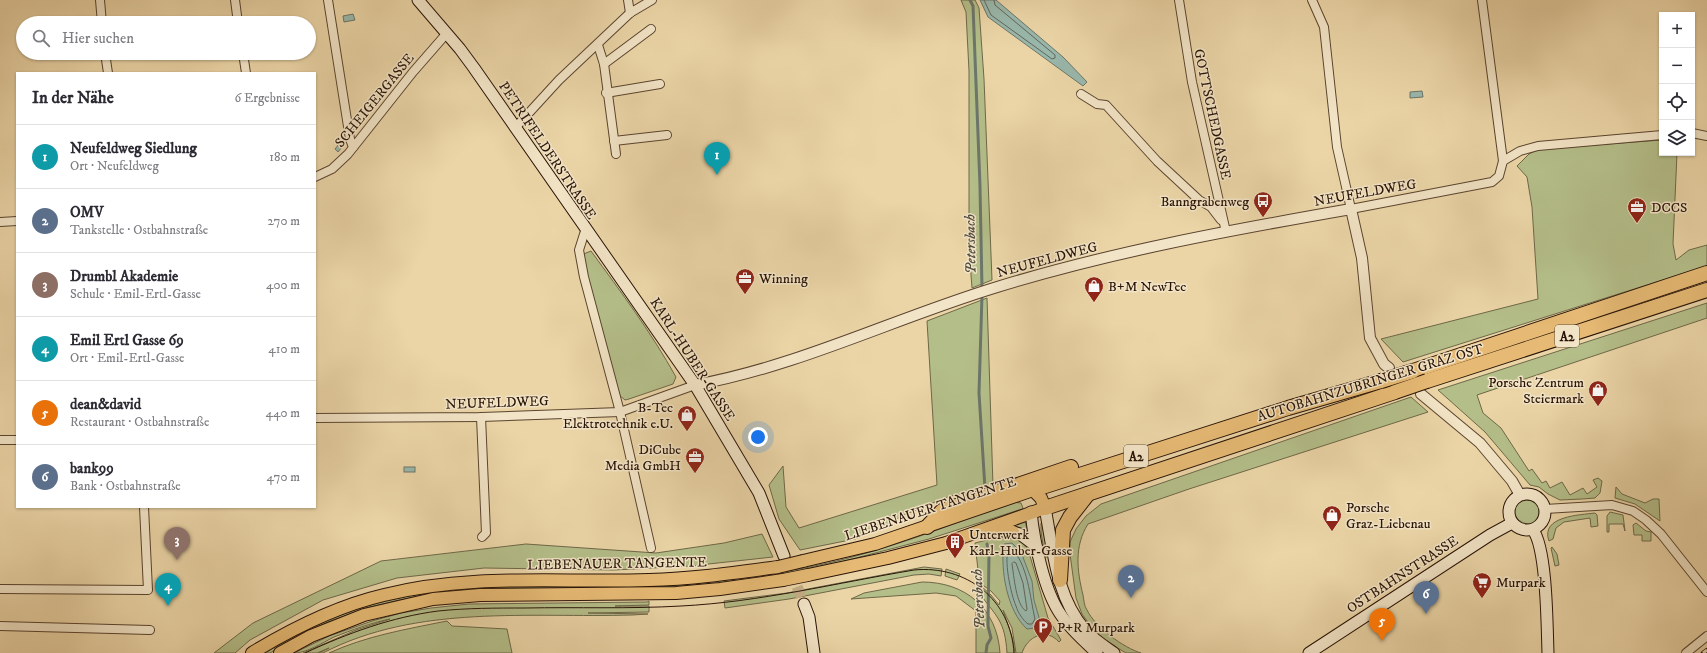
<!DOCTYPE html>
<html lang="de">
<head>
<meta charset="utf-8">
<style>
	body { margin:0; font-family:"IM FELL DW Pica",serif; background:#f7f7f7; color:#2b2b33 }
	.controls { position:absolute; right:12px; top:12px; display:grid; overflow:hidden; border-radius:0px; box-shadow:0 1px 3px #0004 }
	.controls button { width:36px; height:36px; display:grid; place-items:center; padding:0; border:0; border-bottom:1px solid #e1e1e2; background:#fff; color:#2b2b33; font:20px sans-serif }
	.you { position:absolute; left:758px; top:437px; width:14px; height:14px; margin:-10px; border:3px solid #fff; border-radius:50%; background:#1a73e8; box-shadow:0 0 0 6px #1a73e833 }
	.badge { display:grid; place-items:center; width:26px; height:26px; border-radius:50%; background:#2563eb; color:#fff; font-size:13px; font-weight:700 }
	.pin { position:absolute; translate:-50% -33px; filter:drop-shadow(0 1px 2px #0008) }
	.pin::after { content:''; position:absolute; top:21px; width:14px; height:12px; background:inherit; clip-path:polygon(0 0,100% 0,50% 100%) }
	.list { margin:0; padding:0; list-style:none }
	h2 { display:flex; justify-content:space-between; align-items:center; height:52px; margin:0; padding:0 16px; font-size:17px }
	h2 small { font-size:13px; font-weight:400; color:#7c7c81 }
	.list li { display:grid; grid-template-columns:26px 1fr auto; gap:12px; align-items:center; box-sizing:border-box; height:64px; padding:0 16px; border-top:1px solid #e1e1e2 }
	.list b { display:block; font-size:15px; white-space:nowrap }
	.list p { margin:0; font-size:13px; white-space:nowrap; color:#7c7c81 }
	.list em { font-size:13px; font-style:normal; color:#7c7c81 }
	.icon { flex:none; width:22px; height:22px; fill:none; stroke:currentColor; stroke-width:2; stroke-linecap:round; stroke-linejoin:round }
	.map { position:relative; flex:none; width:1707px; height:653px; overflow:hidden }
	.search { position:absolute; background:#fff; box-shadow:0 1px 3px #0004; left:16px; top:16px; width:300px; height:44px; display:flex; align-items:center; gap:10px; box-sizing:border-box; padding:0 14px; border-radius:22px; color:#7c7c81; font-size:15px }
	.panel { position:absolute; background:#fff; box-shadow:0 1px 3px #0004; left:16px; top:72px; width:300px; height:436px; border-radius:0px }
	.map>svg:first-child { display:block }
	.green { fill:#b4be89; stroke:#6e6848 }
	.water { fill:#99b8ac; stroke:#6c766a }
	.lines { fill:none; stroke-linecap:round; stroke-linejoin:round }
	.shore { stroke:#61665a; stroke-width:1 }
	.stream { stroke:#6c766a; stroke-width:3 }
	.secondary-tunnel { stroke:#c4ae87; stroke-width:11; stroke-dasharray:11 5.5; stroke-linecap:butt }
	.minor-casing { stroke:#5a442f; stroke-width:10 }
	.tertiary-casing { stroke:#5a442f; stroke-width:12 }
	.secondary-casing { stroke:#291307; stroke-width:13 }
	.primary-casing { stroke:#291307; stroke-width:14 }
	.motorway-casing { stroke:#291307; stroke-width:16 }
	.minor { stroke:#f2e4c6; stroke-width:8 }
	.tertiary { stroke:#f2e4c6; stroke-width:10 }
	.secondary { stroke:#f2e4c6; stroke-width:11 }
	.primary { stroke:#e6ba74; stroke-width:12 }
	.motorway { stroke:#e6ba74; stroke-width:14 }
	.tram { stroke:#291307; stroke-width:1 }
	.rail-casing { stroke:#291307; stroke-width:4.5 }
	.rail { stroke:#f2e4c6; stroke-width:3; stroke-dasharray:9; stroke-linecap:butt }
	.primary-bridge-casing { stroke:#291307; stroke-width:14; stroke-linecap:butt }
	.motorway-bridge-casing { stroke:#291307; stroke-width:16; stroke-linecap:butt }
	.primary-bridge { stroke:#e6ba74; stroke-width:12 }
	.motorway-bridge { stroke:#e6ba74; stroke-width:14 }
	.labels { text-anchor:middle; stroke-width:3; stroke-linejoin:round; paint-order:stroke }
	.shield { fill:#f2e4c6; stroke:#655240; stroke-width:1 }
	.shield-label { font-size:13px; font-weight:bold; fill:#291307 }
	.street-label { font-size:14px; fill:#291307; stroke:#f2e4c6 }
	.poi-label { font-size:14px; fill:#291307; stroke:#f2e4c6; text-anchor:start }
	.water-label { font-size:15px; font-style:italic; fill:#504d41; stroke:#f2e4c6 }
</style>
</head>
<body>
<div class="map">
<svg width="1707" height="653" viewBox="0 0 1707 653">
	<rect width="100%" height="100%" fill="#ebd5a7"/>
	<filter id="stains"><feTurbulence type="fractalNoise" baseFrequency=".005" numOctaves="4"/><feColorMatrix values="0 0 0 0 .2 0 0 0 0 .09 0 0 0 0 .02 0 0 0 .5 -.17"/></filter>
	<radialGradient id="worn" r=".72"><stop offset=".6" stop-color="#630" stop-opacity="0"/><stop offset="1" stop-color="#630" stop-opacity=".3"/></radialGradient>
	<g class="green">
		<polygon points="961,0 975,0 979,8 984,79 992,280 972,288 969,249 969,71 966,12"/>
		<polygon points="1662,140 1662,153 1677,153 1673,244 1676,260 1689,250 1707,245 1707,266 1403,362 1381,339 1538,299 1532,207 1527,177 1517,166 1529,154 1539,149"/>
		<path d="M591,251C621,292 651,332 676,377L673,384L629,399L625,400L619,395L581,255Z"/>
		<polygon points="987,298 993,486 970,493 950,496 904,515 872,532 855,539 800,550 779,519 769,485 783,466 786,507 799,528 937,485 927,321"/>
		<polygon points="1707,303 1707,318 1477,395 1483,413 1501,428 1529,471 1532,469 1542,483 1546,481 1550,488 1562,482 1570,495 1583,488 1587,494 1597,487 1593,480 1598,478 1602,481 1600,493 1595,498 1582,499 1560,500 1548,494 1539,487 1530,485 1485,432 1438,390"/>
		<path d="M1411,397L1428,412L1189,489L1088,524C1074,546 1077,571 1083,595C1084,600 1084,606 1087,610C1095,627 1124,648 1141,653H1126L1111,644L1100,636L1090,625L1082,614L1076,598L1070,554V542L1076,529L1086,516L1101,504Z"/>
		<polygon points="1616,487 1622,494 1645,503 1653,499 1659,499 1660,521 1635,504 1615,498"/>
		<path d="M1523,500C1532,499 1541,504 1539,514C1536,537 1498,515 1523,500Z"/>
		<path d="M1013,502L1021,503L1023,508L1022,509L929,539L833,564L764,579L684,588L424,595L399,600L366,608L328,622L299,636L270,653H265C279,643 294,636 309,628C352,607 399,595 446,589C473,586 501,587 528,587C590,586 652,588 714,581C766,576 820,567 870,552C919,538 966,519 1013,502Z"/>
		<polygon points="1610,512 1623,515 1625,531 1623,524 1609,524 1609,532 1607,532 1607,516"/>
		<path d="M1595,513L1597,515L1598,526L1591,527L1590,518L1564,522L1556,528L1553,539L1549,541C1540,516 1580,515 1595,513Z"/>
		<polygon points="1025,521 1028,533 1012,526"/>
		<polygon points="1041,523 1044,523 1047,557 1045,557 1041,532"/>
		<polygon points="1636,523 1646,531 1651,532 1651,541 1642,541 1642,535 1634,535 1633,525"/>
		<polygon points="762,534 773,557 690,566 614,570 484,568 397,578 323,600 250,640 235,653 214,653 253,623 381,561 526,544 656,553 724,543"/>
		<path d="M1011,536L1021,541L1028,549L1048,618L1061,640L1059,642C1046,627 1027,637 1022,653H1016L1012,628L1003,610C1008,626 1013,635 1015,653H1007C1005,621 997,617 979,593L980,585L991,595L999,605L1000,601L991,591L977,581L978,570L975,543L999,537Z"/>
		<polygon points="1552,547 1557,554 1559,565 1555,566 1551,548"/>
		<polygon points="924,567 942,569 941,576 929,574 914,575 789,599 725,608 724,601 787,593"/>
		<polygon points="946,569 960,574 957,580 945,576"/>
		<path d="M922,582C965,582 997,608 1000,653H976V611L956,596L936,593L851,599L864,593Z"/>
		<path d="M649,601V605L615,606H649V612L588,613L648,614L632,615C530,618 417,604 323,653H319L329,648L317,653H303L356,630L390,619C371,623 352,630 334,637C322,643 307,653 294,653L329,636L372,621L401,613L431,608L469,604L647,602Z"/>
		<path d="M447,621L452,626L507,629L512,653H329C366,636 407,629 447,621Z"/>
	</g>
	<g class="water">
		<polygon points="980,0 996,0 1063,57 1087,82 1083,86 988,17"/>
		<polygon points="353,14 355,20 344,22 343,16"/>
		<polygon points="1422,91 1423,97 1410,98 1410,92"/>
		<polygon points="342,138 346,139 347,141 338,152 335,149 339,144 339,139"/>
		<rect x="404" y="467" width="11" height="5"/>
		<path d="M1012,543L1021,552L1032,581L1034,600L1040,621L1035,628L1027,629C1007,611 1000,569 1004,544Z"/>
	</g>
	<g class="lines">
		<g class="shore">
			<polyline points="984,0 991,15 1052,59 1055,58 1055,55 995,5 994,0"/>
			<path d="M1009,548H1011C1028,564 1030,598 1035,619L1032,624H1028C1023,620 1018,613 1016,606C1011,595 1003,558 1009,548Z"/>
			<path d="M1014,562L1016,563L1023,583L1027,609L1026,611C1016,605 1014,576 1012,564Z"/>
		</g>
		<g class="stream">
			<polyline points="970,0 973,6 980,186 982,289"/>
			<polyline points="982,295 979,393 985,489"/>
			<polyline points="986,653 987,645 991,638 988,626 989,554 987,544"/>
		</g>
		<polyline class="secondary-tunnel" points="785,556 804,604"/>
		<defs>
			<g id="minor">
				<polyline points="100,0 102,23"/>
				<polyline points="235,0 238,23"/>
				<polyline points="328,0 350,139 353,147"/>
				<polyline points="628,0 630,13"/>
				<polyline points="1179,0 1192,82 1226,232"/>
				<polyline points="1312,0 1324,27 1337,147 1351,209 1492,182 1499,176 1503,161 1520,151 1538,146 1662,135"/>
				<polyline points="1482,0 1503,161"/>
				<polyline points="598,45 604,64 616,154"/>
				<polyline points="105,53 108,73"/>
				<polyline points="243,53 246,73"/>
				<polyline points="604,64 651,29"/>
				<polyline points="606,93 660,84"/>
				<polyline points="1081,94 1097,104 1106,105 1157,161 1199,200 1211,207 1221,220"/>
				<polyline points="515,128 559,80 630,13 652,0"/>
				<polyline points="1692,133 1707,136"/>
				<polyline points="614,141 667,135"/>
				<polyline points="315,177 332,169 348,154 413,72 447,33"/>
				<polyline points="0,222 17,221"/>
				<polyline points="586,228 579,250 584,277 620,412 651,548"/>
				<polyline points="481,417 486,533 482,537"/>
				<polyline points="315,418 481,417 620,412 695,385"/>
				<polyline points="0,440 17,440"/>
				<polyline points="1545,509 1612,505 1633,511 1646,520 1661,534 1707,592"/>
				<polyline points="0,589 148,590 144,507"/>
				<polyline points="0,626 150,630"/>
				<polyline points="1686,653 1707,636"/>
			</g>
			<g id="tertiary">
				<path d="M695,385C799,366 893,319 994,288C1110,252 1231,230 1351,209L1362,258L1370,338L1384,364L1389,368"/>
				<polyline points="1421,394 1480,443 1512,481 1520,495"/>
			</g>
			<g id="secondary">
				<polyline points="418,0 460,49 474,68 695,385 759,493 784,556"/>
				<circle cx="1527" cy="512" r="18"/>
				<path d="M1045,508C1053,549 1056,597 1085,630C1093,639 1104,646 1114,653"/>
				<path d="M1031,512C1034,541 1044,591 1061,615C1071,630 1084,641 1097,653"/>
				<path d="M1533,530C1547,549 1547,627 1548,653"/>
				<polyline points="1013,532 1020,534 1036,546"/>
				<polyline points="804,604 809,617 814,653"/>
				<polyline points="1309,653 1490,535 1512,523"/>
			</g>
			<g id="primary">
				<polyline points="989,533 1003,530 1013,532"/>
				<polyline points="803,561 875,544 1033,490"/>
				<polyline points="808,575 888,558 946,543 1045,508 1041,498 1033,490"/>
				<path d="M252,653C293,628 337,606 384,595C470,573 560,583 649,580C692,579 734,573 778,567"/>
				<polyline points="280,653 311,636 364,615 433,599 480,595 676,593 720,589 783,580"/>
			</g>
			<g id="motorway">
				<polyline points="1413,371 1707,273"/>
				<polyline points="1427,381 1707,290"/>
				<polyline points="1033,490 1288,408 1381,381"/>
				<polyline points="1045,508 1395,392"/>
				<polyline points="927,527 942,511 1071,467"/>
				<polyline points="1060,580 1063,530 1070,517 1088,494"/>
			</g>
		</defs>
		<use href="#minor" class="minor-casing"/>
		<use href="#tertiary" class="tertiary-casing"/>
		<use href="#secondary" class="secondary-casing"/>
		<use href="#primary" class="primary-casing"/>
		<use href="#motorway" class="motorway-casing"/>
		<use href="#minor" class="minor"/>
		<use href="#tertiary" class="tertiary"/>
		<use href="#secondary" class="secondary"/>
		<use href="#primary" class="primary"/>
		<use href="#motorway" class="motorway"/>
		<path class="tram" d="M305,653C348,633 392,617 438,611C467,608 496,608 525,608C577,607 629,609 681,606C760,602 836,583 914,570C966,565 1011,599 1014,653"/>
		<defs>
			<polyline id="rail" points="1703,653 1707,650"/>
		</defs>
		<use href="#rail" class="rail-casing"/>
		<use href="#rail" class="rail"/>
		<defs>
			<g id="primary-bridge">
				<polyline points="778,567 803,561"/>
				<polyline points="783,580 808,575"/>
			</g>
			<g id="motorway-bridge">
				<polyline points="1381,381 1413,371"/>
				<polyline points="1395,392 1427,381"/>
			</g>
		</defs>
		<use href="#primary-bridge" class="primary-bridge-casing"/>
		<use href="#motorway-bridge" class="motorway-bridge-casing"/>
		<use href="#primary-bridge" class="primary-bridge"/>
		<use href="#motorway-bridge" class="motorway-bridge"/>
	</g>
	<defs>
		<symbol id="bus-pin" viewBox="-11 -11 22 30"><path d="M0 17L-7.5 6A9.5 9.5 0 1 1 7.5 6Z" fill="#8f2418" stroke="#f2e4c6"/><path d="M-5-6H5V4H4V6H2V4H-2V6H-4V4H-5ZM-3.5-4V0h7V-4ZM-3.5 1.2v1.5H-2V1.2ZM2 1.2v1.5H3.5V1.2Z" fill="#fff"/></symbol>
		<symbol id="office-pin" viewBox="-11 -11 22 30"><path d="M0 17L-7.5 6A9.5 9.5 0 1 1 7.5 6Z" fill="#8f2418" stroke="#f2e4c6"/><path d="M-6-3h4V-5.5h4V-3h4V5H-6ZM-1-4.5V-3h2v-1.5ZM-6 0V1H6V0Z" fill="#fff"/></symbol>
		<symbol id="shop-pin" viewBox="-11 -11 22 30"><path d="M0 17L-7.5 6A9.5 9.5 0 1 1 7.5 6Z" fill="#8f2418" stroke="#f2e4c6"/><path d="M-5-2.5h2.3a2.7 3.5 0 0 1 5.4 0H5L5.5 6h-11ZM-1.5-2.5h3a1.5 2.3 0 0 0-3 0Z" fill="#fff"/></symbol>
		<symbol id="building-pin" viewBox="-11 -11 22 30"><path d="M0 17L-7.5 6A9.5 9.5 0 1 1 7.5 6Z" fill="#8f2418" stroke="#f2e4c6"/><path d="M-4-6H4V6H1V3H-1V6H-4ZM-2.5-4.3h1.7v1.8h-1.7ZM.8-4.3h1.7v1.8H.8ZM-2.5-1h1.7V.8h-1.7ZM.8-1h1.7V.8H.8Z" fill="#fff"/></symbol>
		<symbol id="supermarket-pin" viewBox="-11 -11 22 30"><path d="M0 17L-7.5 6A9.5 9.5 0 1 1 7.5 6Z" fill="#8f2418" stroke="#f2e4c6"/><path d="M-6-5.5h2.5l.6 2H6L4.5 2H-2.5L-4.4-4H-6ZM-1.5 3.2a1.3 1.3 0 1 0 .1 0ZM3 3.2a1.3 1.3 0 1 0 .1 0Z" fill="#fff"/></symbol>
		<symbol id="parking-pin" viewBox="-11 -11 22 30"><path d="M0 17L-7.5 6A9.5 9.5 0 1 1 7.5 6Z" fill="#8f2418" stroke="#f2e4c6"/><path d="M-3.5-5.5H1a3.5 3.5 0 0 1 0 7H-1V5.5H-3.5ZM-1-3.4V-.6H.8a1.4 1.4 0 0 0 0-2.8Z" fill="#fff"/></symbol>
	</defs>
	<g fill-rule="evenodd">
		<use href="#bus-pin" x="1252" y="190" width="22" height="30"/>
		<use href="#office-pin" x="1626" y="196" width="22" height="30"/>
		<use href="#office-pin" x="734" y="267" width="22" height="30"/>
		<use href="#shop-pin" x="1083" y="275" width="22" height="30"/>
		<use href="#shop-pin" x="1587" y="379" width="22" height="30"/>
		<use href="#shop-pin" x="676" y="404" width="22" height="30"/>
		<use href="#office-pin" x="684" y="446" width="22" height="30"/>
		<use href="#shop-pin" x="1321" y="504" width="22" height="30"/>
		<use href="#building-pin" x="944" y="531" width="22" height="30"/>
		<use href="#supermarket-pin" x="1471" y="571" width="22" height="30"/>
		<use href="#parking-pin" x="1032" y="616" width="22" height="30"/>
	</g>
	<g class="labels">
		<g class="shield">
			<rect x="1555" y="325" width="24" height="22" rx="3"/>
			<rect x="1124" y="445" width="24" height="22" rx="3"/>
		</g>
		<g class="shield-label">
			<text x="1567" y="341">A2</text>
			<text x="1136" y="461">A2</text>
		</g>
		<g class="street-label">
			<text transform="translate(374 100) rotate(-51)" y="5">SCHEIGERGASSE</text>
			<text transform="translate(1213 114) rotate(78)" y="5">GOTTSCHEDGASSE</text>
			<text transform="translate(548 150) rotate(56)" y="5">PETRIFELDERSTRASSE</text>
			<text transform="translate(1365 192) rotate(-10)" y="5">NEUFELDWEG</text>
			<text transform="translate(1047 259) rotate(-15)" y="5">NEUFELDWEG</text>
			<text transform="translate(693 359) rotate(57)" y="5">KARL-HUBER-GASSE</text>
			<text transform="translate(1370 382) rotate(-17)" y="5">AUTOBAHNZUBRINGER GRAZ OST</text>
			<text transform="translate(497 402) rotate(-2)" y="5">NEUFELDWEG</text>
			<text transform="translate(930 508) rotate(-18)" y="5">LIEBENAUER TANGENTE</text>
			<text transform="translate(617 563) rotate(-1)" y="5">LIEBENAUER TANGENTE</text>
			<text transform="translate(1402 574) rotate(-33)" y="5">OSTBAHNSTRASSE</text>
		</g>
		<g class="poi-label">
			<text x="1249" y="206" text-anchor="end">Banngrabenweg</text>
			<text x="1651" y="212">DCCS</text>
			<text x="759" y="283">Winning</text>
			<text x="1108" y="291">B+M NewTec</text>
			<text x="1584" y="387" text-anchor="end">Porsche Zentrum<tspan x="1584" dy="16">Steiermark</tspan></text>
			<text x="673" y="412" text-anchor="end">B-Tec<tspan x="673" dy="16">Elektrotechnik e.U.</tspan></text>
			<text x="681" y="454" text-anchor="end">DiCube<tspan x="681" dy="16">Media GmbH</tspan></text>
			<text x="1346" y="512">Porsche<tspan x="1346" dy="16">Graz-Liebenau</tspan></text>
			<text x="969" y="539">Unterwerk<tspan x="969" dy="16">Karl-Huber-Gasse</tspan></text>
			<text x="1496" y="587">Murpark</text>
			<text x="1057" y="632">P+R Murpark</text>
		</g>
		<g class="water-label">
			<text transform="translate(970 244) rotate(-91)" y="5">Petersbach</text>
			<text transform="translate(978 599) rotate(-93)" y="5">Petersbach</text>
		</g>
	</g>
	<rect width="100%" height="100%" filter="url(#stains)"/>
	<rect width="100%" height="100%" fill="url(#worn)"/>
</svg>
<div class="controls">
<button>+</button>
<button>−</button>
<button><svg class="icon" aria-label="locate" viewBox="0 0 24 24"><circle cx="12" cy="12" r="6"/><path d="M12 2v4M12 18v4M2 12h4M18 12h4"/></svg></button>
<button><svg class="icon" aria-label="layers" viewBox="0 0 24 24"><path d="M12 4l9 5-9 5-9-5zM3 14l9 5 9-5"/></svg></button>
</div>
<div class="you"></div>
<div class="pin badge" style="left:717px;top:175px;background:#0f9aa8">1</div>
<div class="pin badge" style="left:1131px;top:598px;background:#5c6f8a">2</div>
<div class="pin badge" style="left:177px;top:560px;background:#8d6e63">3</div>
<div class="pin badge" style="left:168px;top:606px;background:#0f9aa8">4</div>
<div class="pin badge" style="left:1382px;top:641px;background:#e8710a">5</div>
<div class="pin badge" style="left:1426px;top:614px;background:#5c6f8a">6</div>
<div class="search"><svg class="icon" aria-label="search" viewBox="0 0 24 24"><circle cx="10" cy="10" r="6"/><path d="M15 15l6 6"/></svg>Hier suchen</div>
<section class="panel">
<h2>In der Nähe<small>6 Ergebnisse</small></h2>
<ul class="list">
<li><span class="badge" style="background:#0f9aa8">1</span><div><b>Neufeldweg Siedlung</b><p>Ort · Neufeldweg</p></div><em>180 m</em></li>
<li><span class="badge" style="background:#5c6f8a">2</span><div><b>OMV</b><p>Tankstelle · Ostbahnstraße</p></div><em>270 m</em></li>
<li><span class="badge" style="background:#8d6e63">3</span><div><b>Drumbl Akademie</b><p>Schule · Emil-Ertl-Gasse</p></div><em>400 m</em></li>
<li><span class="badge" style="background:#0f9aa8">4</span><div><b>Emil Ertl Gasse 69</b><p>Ort · Emil-Ertl-Gasse</p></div><em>410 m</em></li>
<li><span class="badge" style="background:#e8710a">5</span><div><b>dean&amp;david</b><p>Restaurant · Ostbahnstraße</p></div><em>440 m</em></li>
<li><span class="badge" style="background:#5c6f8a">6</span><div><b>bank99</b><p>Bank · Ostbahnstraße</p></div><em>470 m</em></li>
</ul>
</section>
</div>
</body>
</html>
